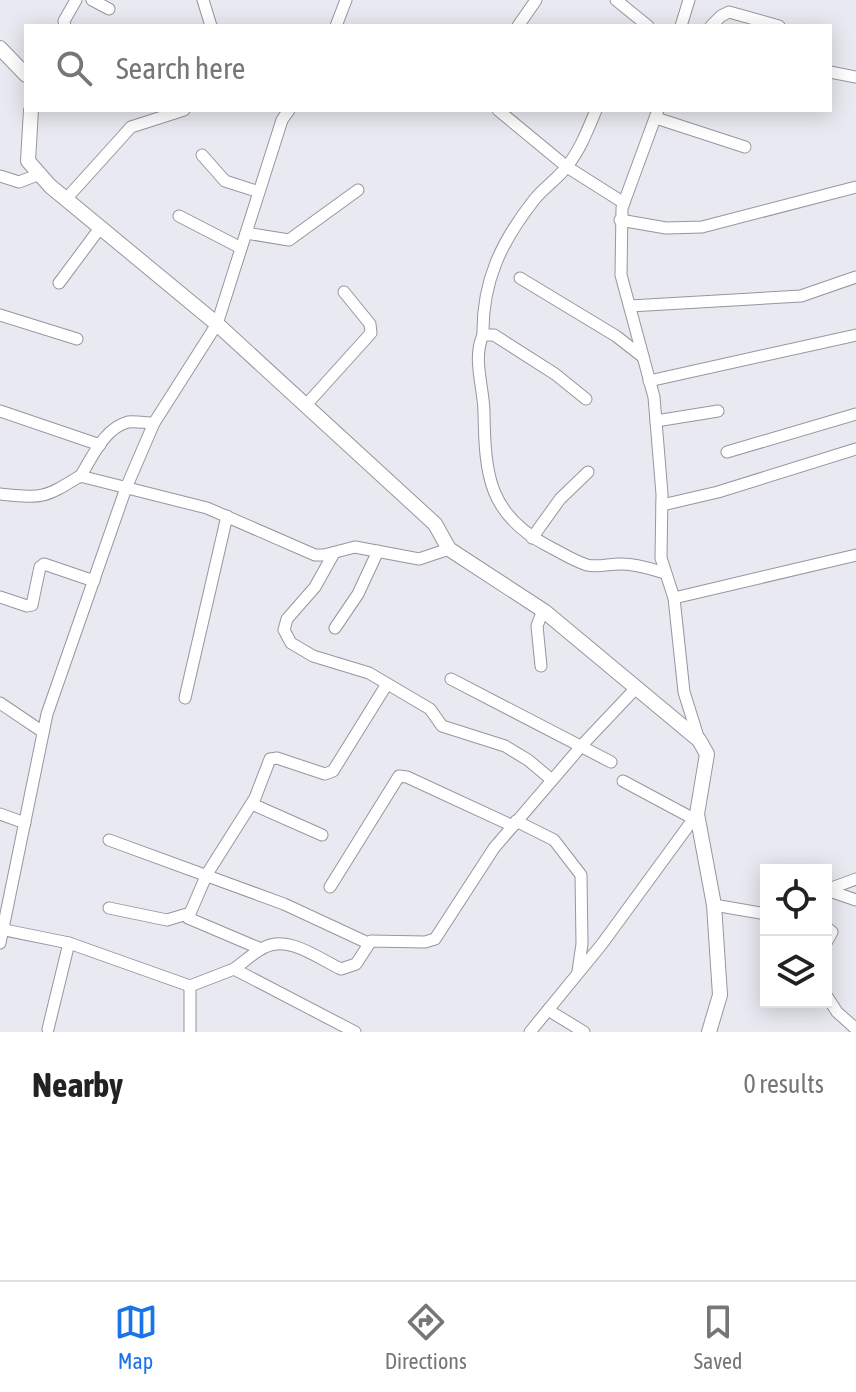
<!DOCTYPE html>
<html lang="en">
<head>
<meta charset="utf-8">
<style>
	body { margin:0; font-family:"Asap Condensed",sans-serif; background:#f6f6f6; color:#222 }
	.controls { position:absolute; right:24px; bottom:24px; display:grid; overflow:hidden; border-radius:0px; box-shadow:0 4px 20px #0003 }
	.controls button { width:72px; height:72px; display:grid; place-items:center; padding:0; border:0; border-bottom:2px solid #e0e0e0; background:#fff; color:#222; font:40px sans-serif }
	.list { margin:0; padding:0; list-style:none }
	h2 { display:flex; justify-content:space-between; align-items:center; height:104px; margin:0; padding:0 32px; font-size:34px }
	h2 small { font-size:26px; font-weight:400; color:#767676 }
	.icon { flex:none; width:44px; height:44px; fill:none; stroke:currentColor; stroke-width:2; stroke-linecap:round; stroke-linejoin:round }
	.map { position:relative; flex:none; width:856px; height:1032px; overflow:hidden }
	.search { position:absolute; background:#fff; box-shadow:0 4px 20px #0003; left:24px; right:24px; top:24px; height:88px; display:flex; align-items:center; gap:20px; box-sizing:border-box; padding:0 28px; border-radius:0px; color:#767676; font-size:30px }
	.sheet { height:248px; background:#fff }
	nav { display:flex; justify-content:space-around; align-items:center; box-sizing:border-box; height:112px; border-top:2px solid #e0e0e0; background:#fff; font-size:22px; color:#767676 }
	nav a { display:grid; justify-items:center; gap:4px }
	nav .on { color:#1a73e8 }
	.map>svg:first-child { display:block }
	.lines { fill:none; stroke-linecap:round; stroke-linejoin:round }
	.street-casing { stroke:#96969e; stroke-width:13 }
	.secondary-casing { stroke:#96969e; stroke-width:16 }
	.street { stroke:#fff; stroke-width:11 }
	.secondary { stroke:#fff; stroke-width:14 }
</style>
</head>
<body>
<div class="map">
<svg width="856" height="1032" viewBox="0 0 856 1032">
	<rect width="100%" height="100%" fill="#e9e9f1"/>
	<g class="lines">
		<defs>
			<g id="street">
				<polyline points="92,0 109,9"/>
				<polyline points="203,0 211,26"/>
				<polyline points="616,0 648,26"/>
				<polyline points="65,26 64,21 76,0"/>
				<polyline points="336,26 346,0"/>
				<polyline points="518,26 536,0"/>
				<polyline points="681,26 689,0"/>
				<polyline points="711,26 721,16 729,12 779,26"/>
				<polyline points="830,72 856,77"/>
				<polyline points="498,110 567,167 624,203"/>
				<polyline points="658,110 622,208 621,275 654,397 662,494 661,558 674,598 684,692 699,740"/>
				<polyline points="656,118 745,147"/>
				<polyline points="202,155 225,181 259,192"/>
				<polyline points="0,176 19,182 40,174"/>
				<polyline points="66,199 131,127 184,110"/>
				<polyline points="179,216 241,248"/>
				<polyline points="620,220 666,228 702,227 856,187"/>
				<polyline points="246,233 289,240 358,190"/>
				<polyline points="520,278 616,336 643,357"/>
				<polyline points="59,283 100,228"/>
				<polyline points="630,306 801,296 856,277"/>
				<polyline points="0,315 77,339"/>
				<path d="M483,335C482,282 501,242 534,200C544,187 559,178 568,165C581,148 588,129 596,110"/>
				<polyline points="649,381 856,335"/>
				<path d="M586,399L555,374L494,335H483C472,359 484,388 484,413C485,476 489,515 548,546C560,552 574,561 587,565C599,568 611,563 623,564C637,564 651,569 665,573"/>
				<polyline points="306,405 371,333 370,324 344,292"/>
				<polyline points="0,411 100,445"/>
				<polyline points="656,421 718,411"/>
				<polyline points="727,452 856,414"/>
				<path d="M80,477C92,458 104,428 128,422C136,421 146,423 154,423"/>
				<path d="M0,494C43,498 43,499 80,476L207,508L315,555H324L355,547L419,559L449,549"/>
				<polyline points="662,505 718,492 856,449"/>
				<polyline points="532,538 560,499 588,472"/>
				<polyline points="334,553 315,587 287,619 284,630 291,643 313,656 369,673 430,709 442,726 505,746 528,760 552,780"/>
				<polyline points="0,597 27,606 32,605 40,567 44,564 94,581"/>
				<polyline points="674,598 856,555"/>
				<polyline points="335,628 358,594 378,551"/>
				<polyline points="541,666 537,626 543,610"/>
				<polyline points="451,679 611,762"/>
				<polyline points="185,698 227,516"/>
				<polyline points="0,703 43,732"/>
				<polyline points="623,781 694,819"/>
				<polyline points="252,804 322,835"/>
				<polyline points="0,814 25,823"/>
				<polyline points="516,821 554,840 581,875 582,944 578,971"/>
				<polyline points="109,840 284,904 368,943"/>
				<polyline points="330,887 399,776 407,777 513,826"/>
				<polyline points="826,890 856,879"/>
				<polyline points="827,890 856,900"/>
				<polyline points="714,905 766,914"/>
				<polyline points="109,908 167,920 187,914"/>
				<polyline points="826,927 832,932 826,943"/>
				<polyline points="0,929 69,943 190,986 234,969 355,1032"/>
				<polyline points="0,943 47,714 126,488 154,423 217,324 282,120 289,110"/>
				<polyline points="261,949 188,918 207,874 255,798 270,759 277,758 325,774 333,771 387,684"/>
				<path d="M234,969C244,962 254,952 265,947C289,935 319,959 341,969L356,964L371,941L425,942L435,939L494,848L584,743L637,687"/>
				<polyline points="190,986 190,1032"/>
				<polyline points="826,995 837,1012 856,1029"/>
				<polyline points="548,1010 584,1032"/>
				<polyline points="48,1029 69,943"/>
				<polyline points="530,1032 602,944 697,814"/>
			</g>
			<g id="secondary">
				<polyline points="0,48 26,75"/>
				<polyline points="31,110 28,161 50,186 217,324 435,524 449,549 544,611 699,740 707,754 697,814 714,905 720,995 709,1032"/>
			</g>
		</defs>
		<use href="#street" class="street-casing"/>
		<use href="#secondary" class="secondary-casing"/>
		<use href="#street" class="street"/>
		<use href="#secondary" class="secondary"/>
	</g>
</svg>
<div class="controls">
<button><svg class="icon" aria-label="locate" viewBox="0 0 24 24"><circle cx="12" cy="12" r="6"/><path d="M12 2v4M12 18v4M2 12h4M18 12h4"/></svg></button>
<button><svg class="icon" aria-label="layers" viewBox="0 0 24 24"><path d="M12 4l9 5-9 5-9-5zM3 14l9 5 9-5"/></svg></button>
</div>
<div class="search"><svg class="icon" aria-label="search" viewBox="0 0 24 24"><circle cx="10" cy="10" r="6"/><path d="M15 15l6 6"/></svg>Search here</div>
</div>
<section class="sheet">
<h2>Nearby<small>0 results</small></h2>
<ul class="list">
</ul>
</section>
<nav>
<a class="on"><svg class="icon" aria-label="map" viewBox="0 0 24 24"><path d="M3 6l6-2 6 2 6-2v14l-6 2-6-2-6 2zM9 4v14M15 6v14"/></svg>Map</a>
<a><svg class="icon" aria-label="directions" viewBox="0 0 24 24"><path d="M12 3l9 9-9 9-9-9zM9 14v-3h6M13 9l2 2-2 2"/></svg>Directions</a>
<a><svg class="icon" aria-label="saved" viewBox="0 0 24 24"><path d="M7 4h10v16l-5-4-5 4z"/></svg>Saved</a>
</nav>
</body>
</html>
